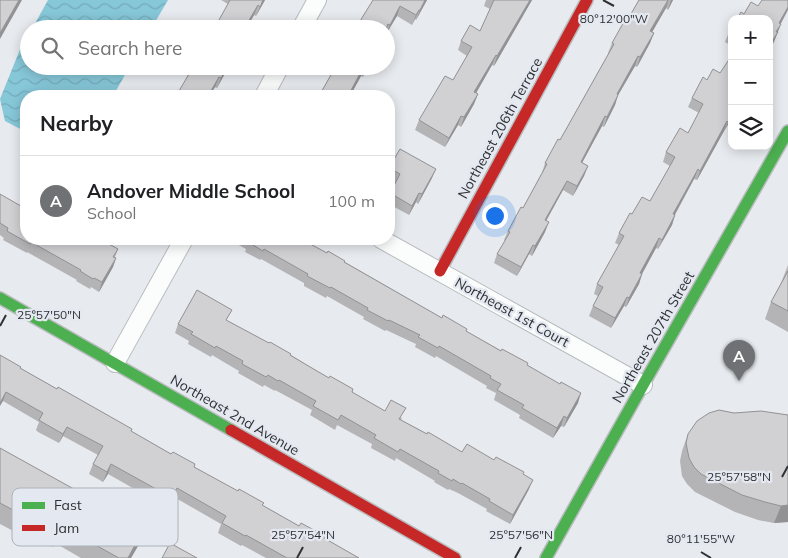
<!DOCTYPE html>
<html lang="en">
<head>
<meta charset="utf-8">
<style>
	body { margin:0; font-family:Mulish,sans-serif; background:#f2f2f2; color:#202124 }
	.controls { position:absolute; right:15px; top:15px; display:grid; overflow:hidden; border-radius:10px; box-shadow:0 2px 12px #0003 }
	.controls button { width:45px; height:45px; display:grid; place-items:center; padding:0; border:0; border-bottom:1px solid #e0e0e0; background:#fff; color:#202124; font:25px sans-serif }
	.you { position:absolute; left:494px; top:215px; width:18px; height:18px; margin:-12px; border:4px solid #fff; border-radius:50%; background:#1a73e8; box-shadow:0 0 0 8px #1a73e833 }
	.badge { display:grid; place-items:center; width:32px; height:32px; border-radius:50%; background:#6f7174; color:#fff; font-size:16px; font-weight:700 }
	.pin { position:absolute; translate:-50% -41px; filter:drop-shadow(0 1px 2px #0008) }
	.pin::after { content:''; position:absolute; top:26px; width:18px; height:15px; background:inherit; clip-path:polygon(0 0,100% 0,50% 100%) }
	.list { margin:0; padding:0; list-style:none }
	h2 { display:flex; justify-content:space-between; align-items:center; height:65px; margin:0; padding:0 20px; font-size:21px }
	h2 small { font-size:16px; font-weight:400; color:#757577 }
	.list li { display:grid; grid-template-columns:32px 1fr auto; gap:15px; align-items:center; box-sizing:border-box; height:90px; padding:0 20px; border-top:1px solid #e0e0e0 }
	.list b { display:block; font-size:19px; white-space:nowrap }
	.list p { margin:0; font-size:16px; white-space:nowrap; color:#757577 }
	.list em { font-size:16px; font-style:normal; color:#757577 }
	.icon { flex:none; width:28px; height:28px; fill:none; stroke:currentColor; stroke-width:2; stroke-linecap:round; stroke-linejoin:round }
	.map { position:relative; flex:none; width:788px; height:558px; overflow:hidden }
	.search { position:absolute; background:#fff; box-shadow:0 2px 12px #0003; left:20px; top:20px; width:375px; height:55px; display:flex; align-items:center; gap:12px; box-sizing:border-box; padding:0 18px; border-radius:28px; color:#757577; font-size:19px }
	.panel { position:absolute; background:#fff; box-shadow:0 2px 12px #0003; left:20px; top:90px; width:375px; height:155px; border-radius:20px }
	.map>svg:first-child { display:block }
	.water { fill:url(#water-waves) }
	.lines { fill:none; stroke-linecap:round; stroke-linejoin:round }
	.street-casing { stroke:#b9bcbf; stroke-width:20 }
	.fast-casing { stroke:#b9bcbf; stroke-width:14 }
	.jam-casing { stroke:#b9bcbf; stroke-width:14 }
	.street { stroke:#fbfcfc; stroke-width:18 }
	.fast { stroke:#4caf50; stroke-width:11 }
	.jam { stroke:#c62828; stroke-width:11 }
	.wall { fill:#b4b4b6 }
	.shaded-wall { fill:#929294 }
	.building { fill:#d1d1d4; stroke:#929294 }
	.ticks { fill:none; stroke:#2e3033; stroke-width:2 }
	.labels { text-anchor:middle; stroke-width:4.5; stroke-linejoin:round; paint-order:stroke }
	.street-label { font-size:14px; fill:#2e3033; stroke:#e4e9f1 }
	.key { fill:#e4e9f1; stroke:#adb2b8; stroke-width:1 }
	.key-label { font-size:14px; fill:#2e3033 }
	.ticks-label { font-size:12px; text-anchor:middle; fill:#2e3033; stroke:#e4e9f1; stroke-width:4.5; stroke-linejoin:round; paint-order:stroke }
</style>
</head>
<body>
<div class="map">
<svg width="788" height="558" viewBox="0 0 788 558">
	<defs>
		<pattern id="water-waves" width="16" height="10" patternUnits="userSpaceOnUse" patternTransform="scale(1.25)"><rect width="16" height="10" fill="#86c7d8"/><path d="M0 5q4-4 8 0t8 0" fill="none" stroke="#74abba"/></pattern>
	</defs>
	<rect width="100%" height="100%" fill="#e7eaee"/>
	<g class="water">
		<polygon points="48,0 168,0 151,29 32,29"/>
		<polygon points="29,34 29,66 130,66 113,96 26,96 26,132 5,121 0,99 21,47"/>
	</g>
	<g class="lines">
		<defs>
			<g id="street">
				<polyline points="301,29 317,0"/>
				<polyline points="264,96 280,66"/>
				<polyline points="381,239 643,385"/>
				<polyline points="115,363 184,239"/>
			</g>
			<g id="fast">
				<polyline points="0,298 231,430"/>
				<polyline points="546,558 643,385 788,131"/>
			</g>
			<g id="jam">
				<polyline points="440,271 587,0"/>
				<polyline points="231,430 455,558"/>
			</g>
		</defs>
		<use href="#street" class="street-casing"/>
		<use href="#fast" class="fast-casing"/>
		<use href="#jam" class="jam-casing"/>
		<use href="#street" class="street"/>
		<use href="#fast" class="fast"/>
		<use href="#jam" class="jam"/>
	</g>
	<g class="wall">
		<polygon points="221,0 265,0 256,16 254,15 246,29 214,29 228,4"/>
		<polygon points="373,0 427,0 416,20 415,19 412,25 397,16 386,34 386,29 357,26"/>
		<polygon points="486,0 532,0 494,66 492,65 476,93 478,94 474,104 461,127 458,125 445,147 415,130 419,120 453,80 467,56 458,50 461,41 480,31 490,9 484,6"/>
		<polygon points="639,0 673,0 668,10 666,8 652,32 654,33 650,43 637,67 635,66 618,95 615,105 604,127 602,126 582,163 588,166 584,176 573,196 563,190 546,221 545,232 532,256 529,254 517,276 494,263 497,254 505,241 504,240 508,231 523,208 542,173 545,163 560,140 609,53 608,53 612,43 628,19"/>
		<polygon points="732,27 732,46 725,42 729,32"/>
		<polygon points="732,55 732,118 724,131 697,180 694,179 675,215 672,225 658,249 656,248 642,274 639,284 626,307 624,306 611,328 589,316 593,306 598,296 594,294 597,284 619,245 615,243 619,233 632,214 650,201 670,166 663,162 666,152 688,133 699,113 688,107 692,98 707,80 722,72"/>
		<polygon points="192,66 229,66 217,88 186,79"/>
		<polygon points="336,66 369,66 363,77 361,76 350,96 319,96"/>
		<polygon points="400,149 432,178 418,204 416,202 409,215 389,204 389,196 395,183 389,179 389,168"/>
		<polygon points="0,194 26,239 86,241 110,245 118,249 115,257 116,258 113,267 99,292 91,287 90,289 76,281 77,280 27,252 27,253 3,240 4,238 0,235"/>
		<polygon points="228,239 301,239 327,253 345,262 442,318 527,365 578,403 564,427 561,426 553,438 519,418 520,415 494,400 496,393 486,388 487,386 436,356 435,358 415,347 416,344 386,330 385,331 363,319 364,317 327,296 326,298 304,286 304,283 261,259 260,260 245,252 246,249"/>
		<polygon points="788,265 788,332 765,319 771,302 781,283"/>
		<polygon points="228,321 291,355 352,393 385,411 402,418 401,420 462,452 494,460 523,474 529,489 510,524 486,511 487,509 458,493 449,489 448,490 434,482 435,481 396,458 395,461 371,448 372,444 337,425 335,430 310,415 312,410 275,390 275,391 264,385 263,387 238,373 239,371 212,355 211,357 188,344 189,341 175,333 178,324"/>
		<polygon points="0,355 20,368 171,454 299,526 324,538 359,558 266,558 242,545 241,546 218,533 221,524 174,497 170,504 163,500 161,504 108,474 103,482 89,474 93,464 98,455 63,436 59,443 38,432 36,430 39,422 3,401"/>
		<polygon points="734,413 788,415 788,522 774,523 758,520 735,512 695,492 687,484 682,476 680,461 682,451 688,434"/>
		<polygon points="0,448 144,528 138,546 131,558 81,558 55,543 53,547 44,542 42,546 0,524"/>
	</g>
	<g class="shaded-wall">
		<polygon points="19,0 22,0 0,39 0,33"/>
		<polygon points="263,0 265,0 256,16 260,7"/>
		<polygon points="425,0 427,0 416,20 420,10"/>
		<polygon points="530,0 532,0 494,66 497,56"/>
		<polygon points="669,0 666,8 647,41 650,31"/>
		<polygon points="671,0 673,0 668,10"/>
		<polygon points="258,5 254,15 246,29 244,29"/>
		<polygon points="400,6 397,16 386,34 390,25"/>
		<polygon points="788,7 788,10 778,29 781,24 774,42 769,50 769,46 781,19"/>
		<polygon points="419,10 415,19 412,25 416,15"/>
		<polygon points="654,33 650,43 637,67 640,57"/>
		<polygon points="496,55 492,65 471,102 474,92"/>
		<polygon points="638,56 635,66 613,104 617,94"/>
		<polygon points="228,66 229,66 217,88 221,78"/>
		<polygon points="364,66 361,76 350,96 348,96"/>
		<polygon points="367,66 369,66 363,77"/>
		<polygon points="219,77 215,87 210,96 208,96"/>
		<polygon points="478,94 474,104 461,127 464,117"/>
		<polygon points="618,95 615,105 604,127 607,117"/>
		<polygon points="732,115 732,118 724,131 728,122"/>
		<polygon points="461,116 458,125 445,147 449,138"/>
		<polygon points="605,116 602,126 577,172 581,162"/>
		<polygon points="727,121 724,131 697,180 700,171"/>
		<polygon points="588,166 584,176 573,196 577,186"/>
		<polygon points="436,169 432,178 418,204 422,194"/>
		<polygon points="698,169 694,179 670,223 673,214"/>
		<polygon points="567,181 563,190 541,230 545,220"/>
		<polygon points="419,193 416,202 409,215 412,206"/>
		<polygon points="675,215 672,225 658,249 662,240"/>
		<polygon points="549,222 545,232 532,256 535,246"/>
		<polygon points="659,238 656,248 637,283 640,273"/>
		<polygon points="533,245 529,254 517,276 521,267"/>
		<polygon points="116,258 113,267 99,292 102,282"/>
		<polygon points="642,274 639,284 626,307 629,298"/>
		<polygon points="627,297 624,306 611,328 615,318"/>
		<polygon points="6,392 3,401 0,406 0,403"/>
		<polygon points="581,393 578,403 564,427 567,418"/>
		<polygon points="564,416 561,426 553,438 557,428"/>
		<polygon points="67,427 63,436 59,443 63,434"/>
		<polygon points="111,464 108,474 103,482 107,472"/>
		<polygon points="533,480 529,489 510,524 513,515"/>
		<polygon points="177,488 174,497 170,504 174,494"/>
		<polygon points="788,505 788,522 774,523 781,506"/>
		<polygon points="50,525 44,542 42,546 48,529"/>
		<polygon points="144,528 138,546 131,558 128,558"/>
	</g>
	<g class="building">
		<polygon points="0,0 19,0 0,33"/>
		<polygon points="230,0 263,0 260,7 258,5 244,29 214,29"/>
		<polygon points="373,0 425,0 420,10 419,10 416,15 400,6 390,25 388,24 386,29 354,29 356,26 357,26"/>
		<polygon points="494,0 530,0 497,56 496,55 474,92 478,94 464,117 461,116 449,138 419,120 445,76 453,80 472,47 461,41 470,25 480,31"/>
		<polygon points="639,0 668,0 650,31 654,33 640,57 638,56 617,94 618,95 607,117 605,116 581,162 588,166 577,186 567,181 545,220 549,222 535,246 533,245 521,267 497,254 510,232 508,231 521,207 523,208 547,164 545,163 558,139 560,140 614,44 612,43 626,18 628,19"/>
		<polygon points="762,0 788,0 788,7 779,23 781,24 776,32 778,32 769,46 769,19 737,19 741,12 744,14 751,2 758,6"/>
		<polygon points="732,27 732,34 729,32"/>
		<polygon points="732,55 732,115 728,122 727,121 700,171 698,169 673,214 675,215 662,240 659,238 640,273 642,274 629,298 627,297 615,318 593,306 603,287 597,284 624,236 619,233 630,213 632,214 642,197 650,201 675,157 666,152 680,128 688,133 703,104 692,98 703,77 707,80 713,69 720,73"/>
		<polygon points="192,66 228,66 221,78 219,77 208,96 176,96 189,74 188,74"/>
		<polygon points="336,66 367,66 367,68 364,66 348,96 319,96"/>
		<polygon points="400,149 436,169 422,194 419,193 412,206 390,193 400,174 389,168"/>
		<polygon points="0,194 26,209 26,239 82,239 86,241 87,239 112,239 109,244 118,249 113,257 116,258 102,282 94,278 93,279 80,271 81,270 31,242 30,244 7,231 8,228 0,223"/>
		<polygon points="248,239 301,239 327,253 328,251 345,261 344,262 442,318 443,315 467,329 466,331 501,351 502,349 528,363 527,365 560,384 561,382 581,393 567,418 564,416 557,428 522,408 524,405 497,390 501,384 490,378 491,376 439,346 438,348 418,337 420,335 389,320 388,321 367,310 368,308 331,287 330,288 307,276 308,274 264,249 263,251 248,242 250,240"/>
		<polygon points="788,271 788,311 771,302"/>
		<polygon points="197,290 232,310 226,320 269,343 270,342 291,354 290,355 305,364 329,378 330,376 353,389 352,392 385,411 391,400 406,408 399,419 427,434 428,432 462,452 467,444 494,460 496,457 524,472 523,474 533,480 513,515 489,501 490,499 462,483 461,484 453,479 452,481 438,473 439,471 400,449 398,452 374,438 376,435 341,415 338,420 313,406 316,401 279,380 278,381 268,375 266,377 242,364 243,361 216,346 215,348 191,334 193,332 178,324"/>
		<polygon points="0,355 21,367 20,368 57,389 58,387 132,429 131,431 171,454 173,452 195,464 194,467 238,491 239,489 264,503 262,505 299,526 301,523 325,536 324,538 359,558 287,558 246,535 245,536 222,523 226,516 177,488 174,494 167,490 165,494 111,464 107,472 93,464 103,446 67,427 63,434 42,422 39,420 43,413 6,392 0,403"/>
		<polygon points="719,410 734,413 761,411 788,415 788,505 781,506 765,502 742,495 701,474 694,467 689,458 686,443 688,434 697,421 709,413"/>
		<polygon points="0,448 144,528 128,558 119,558 61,526 59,530 50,525 48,529 0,503"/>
		<polygon points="170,543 197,558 162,558"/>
	</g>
	<path class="ticks" d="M603,0L614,6M0,326L6,315M782,477L788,466M701,552L711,558M297,558L303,547M515,558L521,547"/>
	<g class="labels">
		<g class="street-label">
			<text transform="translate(500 128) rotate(-61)" y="5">Northeast 206th Terrace</text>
			<text transform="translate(512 312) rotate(29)" y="5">Northeast 1st Court</text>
			<text transform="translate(653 337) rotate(-60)" y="5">Northeast 207th Street</text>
			<text transform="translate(235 415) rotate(30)" y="5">Northeast 2nd Avenue</text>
		</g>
	</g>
	<rect x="12" y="488" width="166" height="58" rx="8" class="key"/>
	<rect x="22" y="502" width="23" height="7" fill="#4caf50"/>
	<rect x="22" y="525" width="23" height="6" fill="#c62828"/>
	<g class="key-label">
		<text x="54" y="510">Fast</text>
		<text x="54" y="533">Jam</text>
	</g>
	<g class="ticks-label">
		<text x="614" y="23">80°12'00"W</text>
		<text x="49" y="319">25°57'50"N</text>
		<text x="739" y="481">25°57'58"N</text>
		<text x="303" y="539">25°57'54"N</text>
		<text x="521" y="539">25°57'56"N</text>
		<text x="701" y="543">80°11'55"W</text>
	</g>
</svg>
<div class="controls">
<button>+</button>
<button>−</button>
<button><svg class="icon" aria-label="layers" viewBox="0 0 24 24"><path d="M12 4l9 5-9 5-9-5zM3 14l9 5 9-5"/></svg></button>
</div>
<div class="you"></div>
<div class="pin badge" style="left:739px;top:381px">A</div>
<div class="search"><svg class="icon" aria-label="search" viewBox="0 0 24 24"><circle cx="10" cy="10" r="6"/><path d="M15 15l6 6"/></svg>Search here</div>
<section class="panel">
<h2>Nearby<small></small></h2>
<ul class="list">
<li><span class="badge">A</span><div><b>Andover Middle School</b><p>School</p></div><em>100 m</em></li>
</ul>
</section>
</div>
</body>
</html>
